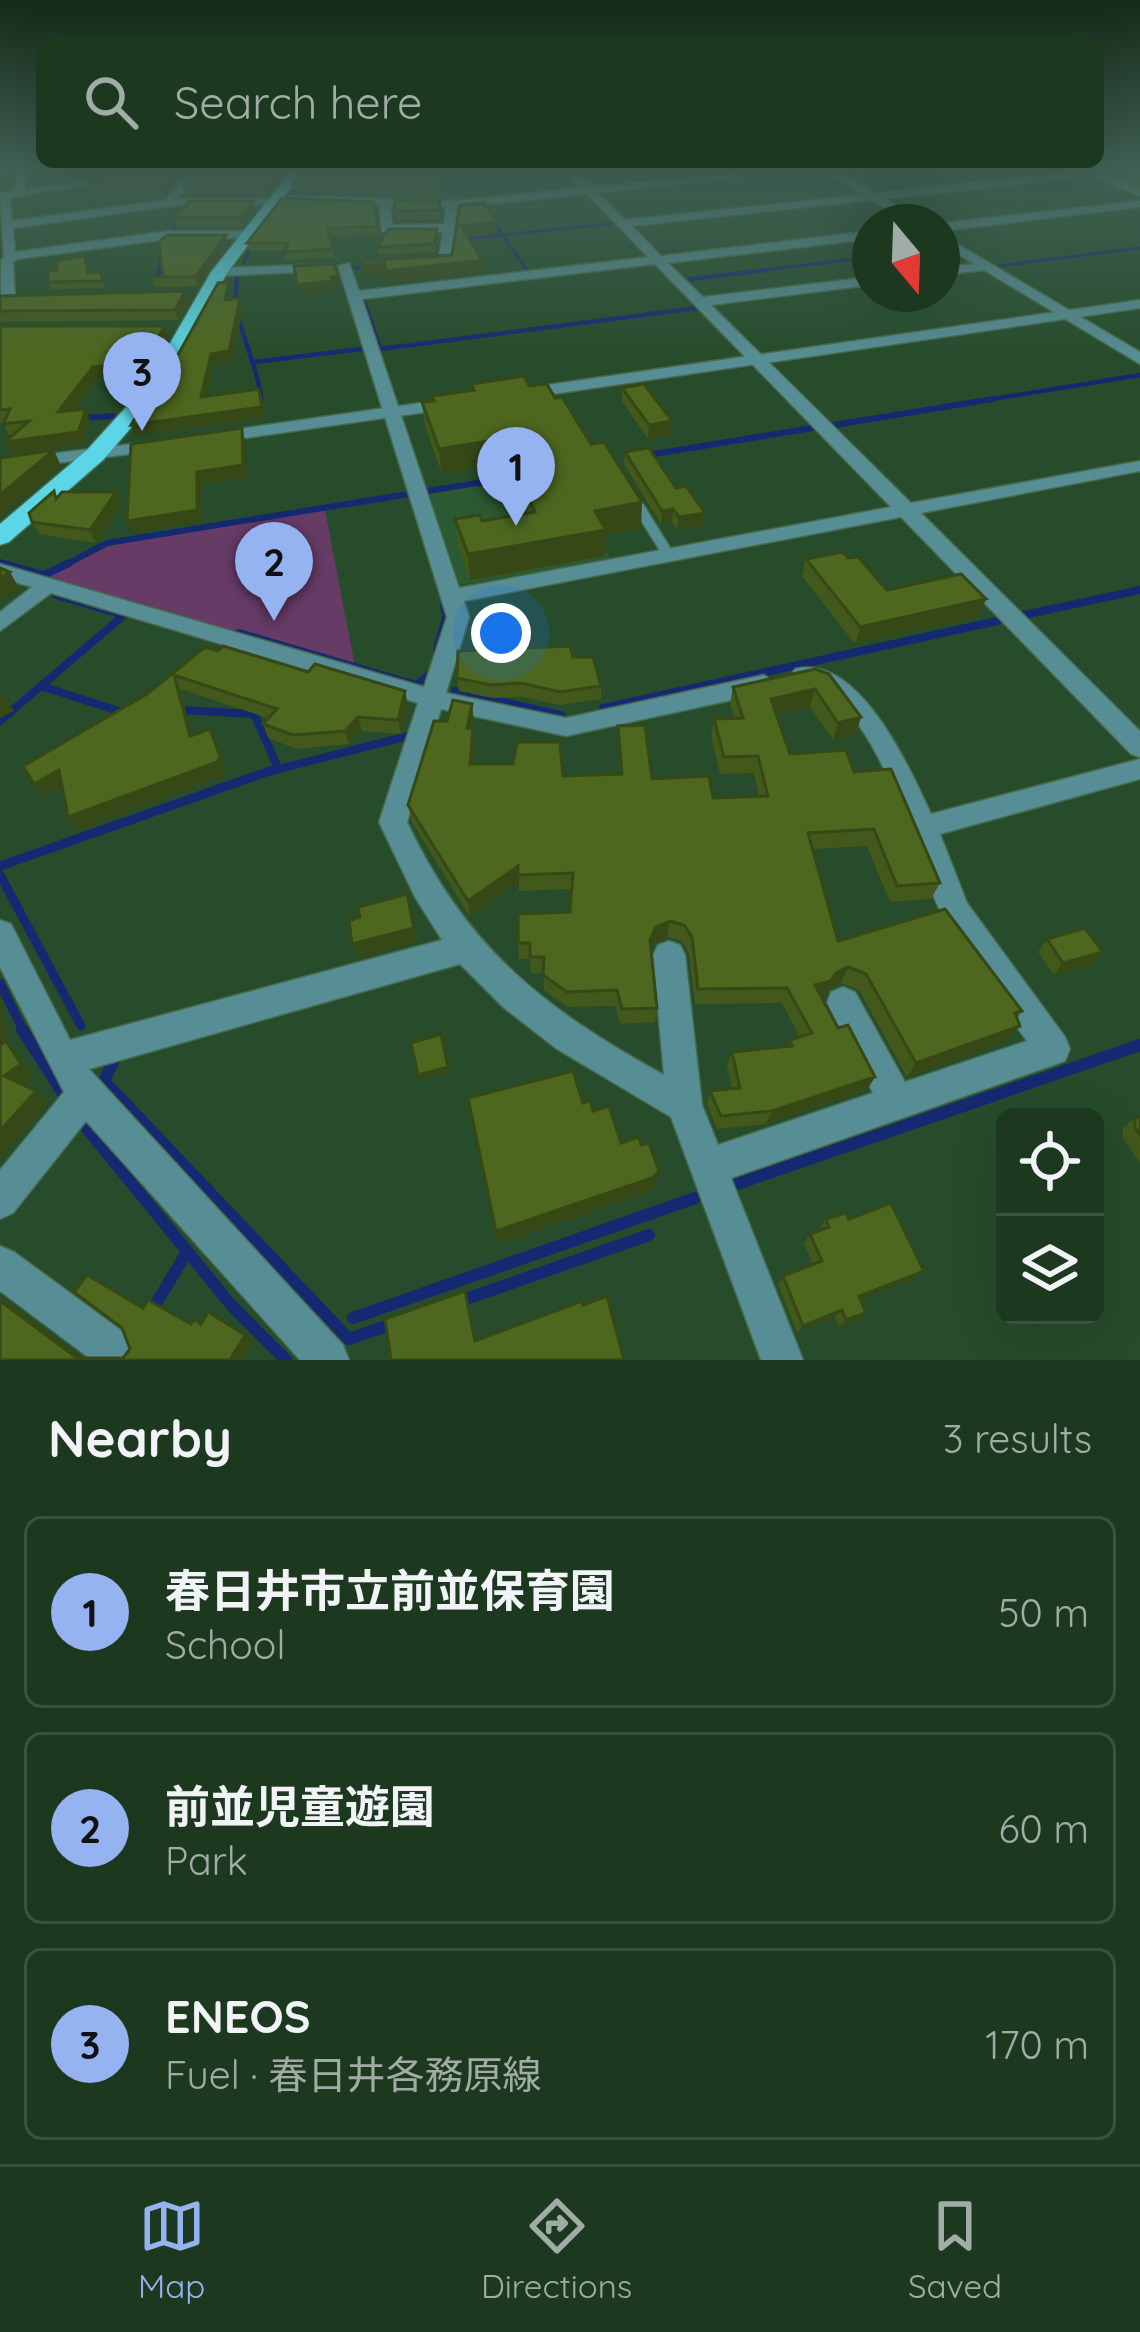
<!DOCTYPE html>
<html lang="en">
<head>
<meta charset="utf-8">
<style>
	body { margin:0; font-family:Quicksand,"Noto Sans JP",sans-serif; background:#254029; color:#f1f3f6 }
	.controls { position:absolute; right:36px; bottom:36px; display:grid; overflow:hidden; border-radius:18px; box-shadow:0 12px 48px #0002 }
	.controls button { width:108px; height:108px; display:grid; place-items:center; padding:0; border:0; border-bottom:3px solid #3a533e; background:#1c3920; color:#f1f3f6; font:60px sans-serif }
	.compass { position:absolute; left:852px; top:204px; width:108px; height:108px; border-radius:50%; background:#1c3920; box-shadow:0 12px 48px #0002; rotate:161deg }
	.you { position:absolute; left:501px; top:633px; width:42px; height:42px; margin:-30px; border:9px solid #fff; border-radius:50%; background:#1a73e8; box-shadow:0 0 0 18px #1a73e833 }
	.badge { display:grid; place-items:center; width:78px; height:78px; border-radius:50%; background:#95b2f1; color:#111; font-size:39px; font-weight:700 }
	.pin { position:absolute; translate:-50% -99px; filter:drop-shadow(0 3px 6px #0008) }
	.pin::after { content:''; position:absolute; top:63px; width:42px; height:36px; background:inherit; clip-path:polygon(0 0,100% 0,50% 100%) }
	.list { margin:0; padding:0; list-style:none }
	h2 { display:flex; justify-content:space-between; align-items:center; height:156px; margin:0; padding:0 48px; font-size:51px }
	h2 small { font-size:39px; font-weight:400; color:#a0aca5 }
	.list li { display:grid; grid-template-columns:78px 1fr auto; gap:36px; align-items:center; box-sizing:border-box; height:192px; margin:0 24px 24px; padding:0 24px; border:3px solid #3a533e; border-radius:18px }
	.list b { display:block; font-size:45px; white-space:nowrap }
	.list p { margin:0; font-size:39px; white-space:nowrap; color:#a0aca5 }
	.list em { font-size:39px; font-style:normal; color:#a0aca5 }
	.icon { flex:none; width:66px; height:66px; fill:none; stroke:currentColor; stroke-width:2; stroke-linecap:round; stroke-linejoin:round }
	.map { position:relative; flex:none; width:1140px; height:1360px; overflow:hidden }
	.search { position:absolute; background:#1c3920; box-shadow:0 12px 48px #0002; left:36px; right:36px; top:36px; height:132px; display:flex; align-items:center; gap:30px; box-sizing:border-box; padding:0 42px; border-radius:18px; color:#a0aca5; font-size:45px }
	.sheet { height:804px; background:#1c3920 }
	nav { display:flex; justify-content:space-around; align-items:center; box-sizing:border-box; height:168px; border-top:3px solid #3a533e; background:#1c3920; font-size:33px; color:#a0aca5 }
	nav a { display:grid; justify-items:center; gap:6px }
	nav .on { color:#95b2f1 }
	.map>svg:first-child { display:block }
	.built { fill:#2c5832 }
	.green { fill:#663b66 }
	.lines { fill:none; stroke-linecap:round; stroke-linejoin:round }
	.stream-far5 { stroke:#152972; stroke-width:3 }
	.stream-far4 { stroke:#152972; stroke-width:4.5 }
	.stream-far3 { stroke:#152972; stroke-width:6 }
	.stream-far2 { stroke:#152972; stroke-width:8 }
	.stream-far1 { stroke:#152972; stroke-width:9 }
	.stream { stroke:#152972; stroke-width:12 }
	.service-casing { stroke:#476a4c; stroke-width:3 }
	.minor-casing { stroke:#476a4c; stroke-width:3 }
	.tertiary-casing { stroke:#476a4c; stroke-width:3 }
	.primary-casing { stroke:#476a4c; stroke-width:3 }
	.service { fill:#578d94; fill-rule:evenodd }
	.minor { fill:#578d94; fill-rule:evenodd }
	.tertiary { fill:#578d94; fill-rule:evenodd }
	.primary { fill:#5cd6e6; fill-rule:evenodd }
	.wall { fill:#42591b }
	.shaded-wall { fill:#364816 }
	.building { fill:#4d671f; stroke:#364816; stroke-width:3 }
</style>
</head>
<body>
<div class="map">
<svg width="1140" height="1360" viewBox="0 0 1140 1360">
	<rect width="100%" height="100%" fill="#264c2b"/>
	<polygon class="built" points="562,470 611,560 460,585 428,492"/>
	<polygon class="green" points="325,510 355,666 47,577 111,545"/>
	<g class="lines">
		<g class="stream-far5">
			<polyline points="434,176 486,169"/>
			<polyline points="279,206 300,181"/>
			<polyline points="492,220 529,273"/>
			<polyline points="504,235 616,223"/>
			<polyline points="454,251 454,240 501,235"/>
			<polyline points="244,263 252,242"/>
			<polyline points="998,266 1140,248"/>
			<polyline points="326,270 371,267"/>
			<polyline points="159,273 162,244 181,218"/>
			<polyline points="742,273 870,257"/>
		</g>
		<g class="stream-far4">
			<polyline points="159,270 159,277 167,277"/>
			<polyline points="326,270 331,270"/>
			<path d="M237,278C230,321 256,355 261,397L254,399"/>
			<polyline points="690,279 766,270"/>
			<polyline points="363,299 380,349 697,308"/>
			<polyline points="254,362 361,349"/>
			<polyline points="974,402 1140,375"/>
		</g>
		<g class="stream-far3">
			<polyline points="84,418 113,416"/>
			<polyline points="834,425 993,399"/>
			<polyline points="648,455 812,428"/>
			<polyline points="428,491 515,477"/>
			<polyline points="0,563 9,566"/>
			<polyline points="63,566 107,543 409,494"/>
		</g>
		<g class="stream-far2">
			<polyline points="0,563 44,575 69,563"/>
			<polyline points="1024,615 1140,590"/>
			<polyline points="239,633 416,685 429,675"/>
			<polyline points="437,649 447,615 444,606"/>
			<polyline points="44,687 128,714"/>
			<polyline points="455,691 561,715"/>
			<polyline points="603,708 997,621"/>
			<polyline points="180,710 254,714 278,768"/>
			<polyline points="0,721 124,615 56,595"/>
			<polyline points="267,772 408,736"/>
		</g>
		<g class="stream-far1">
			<polyline points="0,866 275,769"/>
			<polyline points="0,875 81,1026"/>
			<polyline points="0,983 24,1032"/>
		</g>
		<g class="stream">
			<polyline points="22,1029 62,1092"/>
			<polyline points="116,1056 104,1081 349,1339 392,1324"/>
			<polyline points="80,1120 231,1305 286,1360"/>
			<polyline points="737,1184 1140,1045"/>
			<polyline points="463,1300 649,1235"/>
			<polyline points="151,1312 187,1252"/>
			<polyline points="353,1318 695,1198"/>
		</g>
		<defs>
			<polygon id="service" points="632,492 638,496 674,554 673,557 668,558 662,554 626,496"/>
			<g id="minor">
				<polygon points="222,169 239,169 188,183 178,199 273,199 279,202 273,205 187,204 13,228 15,252 169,231 248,231 252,238 169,239 18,259 13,262 15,298 8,302 1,298 1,261 4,257 0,193 58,185 63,188 10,198 12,221 166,200 180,179"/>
				<path d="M563,169H574L592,187L780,169H813L598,193L625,220L862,195L822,169H834L875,193L1080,171L1078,169L1098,171L1140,189V196L1092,176L885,199L921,222H907L871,200L632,226L661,256L870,231V239L668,263L703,297L870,277V285L711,305L911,503L1140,461V471L921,513L1140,731V757L1131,754L901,517L464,601L469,617L446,693L566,718L764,675L776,684L764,693L566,736L441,709L407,822C466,948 544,1009 664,1075L653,955L658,945L669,941L680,945L685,955L702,1105L718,1145L873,1093L827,1003L831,992L843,987L855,992L905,1082L1027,1041C998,1001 965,962 943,917C910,852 888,729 821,689C813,684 804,684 795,681L791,675L795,669C859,653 909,767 931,814L1140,759V779L940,834L967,903L1065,1037L1070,1049L1065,1061L731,1178L803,1360H761L671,1117L557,1049L503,1007L460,964L89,1069L343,1345L349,1360H300L86,1121L13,1213L0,1219V1170L64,1092L0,967V920L11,924L70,1040L442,940L415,897L379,822L418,703L51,593L0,631V612L32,587L0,578V564L424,687L447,617L338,266L349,263L359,291L648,257L587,194L457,207L451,260L420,265L414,261L415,258L439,256L443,232H382L379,205L284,199L290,196L452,201L581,188ZM390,205L446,207L444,224L392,225ZM655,264L891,507L459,588L362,299Z"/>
				<polygon points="1140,201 1140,207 942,231 942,223"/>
				<polygon points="942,235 1140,352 1140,364 984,270 942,275 942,267 974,264 942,244"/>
				<polygon points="330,264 332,267 325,271 219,276 212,272 219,268"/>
				<polygon points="0,1246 14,1252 133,1339 139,1354 136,1360 92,1360 0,1291"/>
			</g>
			<g id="tertiary">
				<polygon points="16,169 26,169 25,191 20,194 15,191"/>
				<polygon points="130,169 147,169 58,191 53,188"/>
				<polygon points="1140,300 1140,308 519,399 511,394 519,389"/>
				<polygon points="455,398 463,403 461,407 210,443 201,438 210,433"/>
				<polygon points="164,440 173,445 170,449 0,470 0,460"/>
			</g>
			<polygon id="primary" points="293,169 305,169 227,273 162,392 103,460 9,542 0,545 0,524 87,450 146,385 211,272"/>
		</defs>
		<use href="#service" class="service-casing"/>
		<use href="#minor" class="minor-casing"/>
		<use href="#tertiary" class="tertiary-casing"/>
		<use href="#primary" class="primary-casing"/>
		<use href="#service" class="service"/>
		<use href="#minor" class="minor"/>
		<use href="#tertiary" class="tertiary"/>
		<use href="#primary" class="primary"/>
	</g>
	<g class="wall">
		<polygon points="29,169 84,169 30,171"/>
		<polygon points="288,169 267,194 186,194 184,187"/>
		<polygon points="441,169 442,196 294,191 293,184"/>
		<polygon points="1104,169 1140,169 1140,186"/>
		<polygon points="179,175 164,195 87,190 85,182"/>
		<polygon points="394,200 440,202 440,220 396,220"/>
		<polygon points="253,201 255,209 241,226 176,226 173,218"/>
		<polygon points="374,202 379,235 329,236 334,257 286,260 285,251 249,251 247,243"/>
		<polygon points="226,235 228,244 198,286 154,287 151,277 163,276"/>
		<polygon points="438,236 435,252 378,255 377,247"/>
		<polygon points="87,262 89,273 100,271 105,288 51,289 48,282 57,270"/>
		<polygon points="185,291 189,302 178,320 0,322 0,296"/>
		<polygon points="0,326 165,326 168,338 148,372 98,379 74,410 90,421 83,444 11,454 13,435 9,436 3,422 0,423"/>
		<polygon points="471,384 529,386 555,398 641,528 606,534 605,556 470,580 458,545 455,519 482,521 525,514 507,474 496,476 491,466 442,474 425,426 422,402 472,390"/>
		<polygon points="622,388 671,435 648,439 622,401"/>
		<polygon points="625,452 703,525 677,530 672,522 661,524 624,464"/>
		<polygon points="116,492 121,504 96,543 39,534 32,522 57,497"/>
		<polygon points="848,558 887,590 986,599 978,617 855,644 802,576 806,559"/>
		<polygon points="205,647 408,705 401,734 362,731 349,744 297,749 268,738 263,724 268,718 180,689 192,735 226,769 223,776 77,830 68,817 62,787 43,797 147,694"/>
		<polygon points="573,657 601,686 601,699 560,705 522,697 492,698 459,691 457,678"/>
		<polygon points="815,669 861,717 856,734 833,740 810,707 776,714 790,754 854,772 940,883 931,899 890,902 867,846 812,849 838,941 1022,1011 1017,1018 1020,1026 1008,1040 907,1077 859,990 841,983 829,988 825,996 821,997 867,1090 766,1124 717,1129 707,1104 710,1091 732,1089 727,1066 732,1052 787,1047 790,1040 800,1037 782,1003 695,1004 689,953 682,941 667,937 654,943 651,949 657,1008 655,1022 620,1024 615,1006 567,1007 544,990 544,973 531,973 530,959 519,959 518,943 570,912 572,889 519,891 519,883 470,917 412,822 408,805 447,721 472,704 475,746 474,764 563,776 620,774 618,726 652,779 713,798 759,796 754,773 720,774 711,736 714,719 734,718 730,704 733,687"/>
		<polygon points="1047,939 1103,952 1092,965 1054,975 1038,952"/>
		<polygon points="1140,1117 1140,1163 1123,1138 1123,1128 1135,1118"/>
		<polygon points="826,1219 849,1219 924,1271 915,1278 860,1299 866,1313 859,1320 839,1327 835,1317 797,1332 778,1284 783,1276 813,1265 804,1243 810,1234 820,1230 820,1228"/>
	</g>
	<g class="shaded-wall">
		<polygon points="0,169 11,169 0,176"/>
		<polygon points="87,169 123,169 89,175"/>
		<polygon points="176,169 204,169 179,175 164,195 161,188"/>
		<polygon points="280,169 288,169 267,194 265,187"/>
		<polygon points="253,201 255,209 241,226 240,218"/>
		<polygon points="497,222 497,233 462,237 461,226"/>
		<polygon points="226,235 228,244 198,286 195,277"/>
		<polygon points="482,260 483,272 389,283 387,271"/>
		<polygon points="384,263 386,275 364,277 362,266"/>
		<polygon points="338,276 339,286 333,287 333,291 299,295 297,285"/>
		<polygon points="185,291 189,302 178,320 175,310"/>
		<polygon points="240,298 243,308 232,362 214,365 204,408 201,397 211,354"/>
		<polygon points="165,326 168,338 148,372 98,379 63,424 58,412 93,367"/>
		<polygon points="259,389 265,418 136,436 131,425"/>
		<polygon points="86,409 90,421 83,444 11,454 5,442"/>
		<polygon points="672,421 671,435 648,439 649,425"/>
		<polygon points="242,428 245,440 247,477 201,484 202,522 132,533 127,521 197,472"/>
		<polygon points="490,441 491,466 442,474 439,449"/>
		<polygon points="506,449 507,474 496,476 494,451"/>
		<polygon points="54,450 61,466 0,518 0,495"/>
		<polygon points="116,492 121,504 96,543 90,530"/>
		<polygon points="642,502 641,528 606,534 605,556 470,580 468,554 595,511"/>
		<polygon points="673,509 672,522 661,524 662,511"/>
		<polygon points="705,513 703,525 677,530 679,517"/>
		<polygon points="10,572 19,588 0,601 0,578"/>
		<polygon points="986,599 978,617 855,644 860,627"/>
		<polygon points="174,675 180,689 196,750 190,736"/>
		<polygon points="815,689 810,707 767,717 771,699"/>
		<polygon points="405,691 408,705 401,734 398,720"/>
		<polygon points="3,694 14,711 0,718 0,696"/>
		<polygon points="472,704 474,721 469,746 467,728"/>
		<polygon points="358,717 362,731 349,744 345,731"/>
		<polygon points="861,717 856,734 833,740 838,723"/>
		<polygon points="473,728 475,746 472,782 470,764"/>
		<polygon points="210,729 226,769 223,776 77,830 68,817"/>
		<polygon points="59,770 68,784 43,797 34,784"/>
		<polygon points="518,866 519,883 470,917 468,901"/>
		<polygon points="670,921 667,937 654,943 649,955 650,940 656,927"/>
		<polygon points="414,928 418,942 357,958 352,944"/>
		<polygon points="1103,952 1092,965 1054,975 1063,963"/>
		<polygon points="848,967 841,983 829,988 825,996 809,1000 815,985"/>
		<polygon points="0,997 9,1044 19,1054 34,1077 18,1089 4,1076 0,1049"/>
		<polygon points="1020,1026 1008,1040 907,1077 916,1063"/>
		<polygon points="448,1067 449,1073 420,1081 418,1075"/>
		<polygon points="875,1077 867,1090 766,1124 772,1111"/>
		<polygon points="36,1091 49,1103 0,1159 0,1131"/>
		<polygon points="659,1171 656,1186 649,1192 499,1244 496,1231"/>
		<polygon points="924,1271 915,1278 852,1303 859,1296"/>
		<polygon points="0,1297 86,1360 77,1358 0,1301"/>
		<polygon points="842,1310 835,1317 797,1332 803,1326"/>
		<polygon points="866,1313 859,1320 839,1327 846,1320"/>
		<polygon points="245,1335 254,1342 244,1360 230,1360"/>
	</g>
	<g class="building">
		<polygon points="136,169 176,169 161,188 85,182"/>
		<polygon points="226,169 280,169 265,187 184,187 189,179"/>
		<polygon points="317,169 441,169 442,189 293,184 300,174"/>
		<polygon points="282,198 374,202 378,227 327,228 333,249 284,252 288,243 247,243"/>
		<polygon points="394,200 440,202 439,210 395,211"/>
		<polygon points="190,201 253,201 240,218 173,218"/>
		<polygon points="484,203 497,222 461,226 482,260 387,271 384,263 362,266 365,261 452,255 460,205"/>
		<polygon points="389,229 437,229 434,244 377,247"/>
		<polygon points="167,235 226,235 195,277 151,277 163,276 159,242"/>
		<polygon points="85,256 88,273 100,271 103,281 48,282 48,270 57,270 56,261"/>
		<polygon points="334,264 338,276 331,277 331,281 297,285 294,266"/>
		<polygon points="229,282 225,300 240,298 229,351 211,354 201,397 259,389 262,407 131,425 143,405 161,403 175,360 218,283"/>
		<polygon points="185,291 175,310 0,311 0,296"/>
		<polygon points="0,326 165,326 144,361 93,367 58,412 86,409 78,432 5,442 29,421 3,424 10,409 0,410"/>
		<polygon points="524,376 529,386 547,384 555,398 562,397 591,444 604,442 642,502 595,511 606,530 468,554 455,519 480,515 482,521 535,512 506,449 494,451 490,441 439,449 422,402 434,401 432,396 474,390 471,384"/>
		<polygon points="644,384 672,421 649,425 622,388"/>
		<polygon points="242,428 243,465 197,472 197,510 127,521 131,444"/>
		<polygon points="649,448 676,488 686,486 705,513 679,517 673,509 662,511 625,452"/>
		<polygon points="54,450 0,495 0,458"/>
		<polygon points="54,491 56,499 62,492 116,492 90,530 32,522 29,513"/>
		<polygon points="843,552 848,558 858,557 887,590 961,574 986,599 860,627 806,559"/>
		<polygon points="0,568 10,572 0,578"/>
		<polygon points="223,646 308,672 315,664 405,691 398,720 358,717 345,731 293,735 263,724 277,709 174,675 190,736 210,729 220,756 217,762 68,817 59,770 34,784 23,766 147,694 205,647 218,651"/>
		<polygon points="570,646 573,657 593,657 601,686 560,692 521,683 491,685 457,678 458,651"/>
		<polygon points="815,669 829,674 861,717 838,723 815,689 771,699 790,754 846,750 854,772 891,769 940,883 897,886 874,829 808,833 838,941 945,909 1022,1011 1015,1013 1020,1026 916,1063 866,974 848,967 836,973 831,981 815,985 838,1028 848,1025 875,1077 772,1111 721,1116 710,1091 740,1088 732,1052 792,1046 790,1040 812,1033 787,988 698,989 692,937 684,925 670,921 656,927 650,940 657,1008 622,1009 617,990 567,992 543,975 544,957 530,957 530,943 518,943 518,914 570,912 573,873 518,875 518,866 468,901 408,805 434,721 447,721 453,700 472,704 467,728 473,728 470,764 513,764 517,742 560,742 563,776 622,774 618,726 645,725 652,779 709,776 713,798 768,796 758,756 724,757 714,719 743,718 733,687"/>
		<polygon points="407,894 414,928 352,944 349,921 360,917 358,907"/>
		<polygon points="1085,928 1103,952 1063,963 1047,939"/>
		<polygon points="441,1034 448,1067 418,1075 411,1043"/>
		<polygon points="6,1041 21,1064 4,1076 36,1091 0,1131 0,1045"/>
		<polygon points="573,1071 583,1103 590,1100 593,1111 609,1106 621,1143 639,1137 641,1145 649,1143 659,1171 652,1178 496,1231 468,1098"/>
		<polygon points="1140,1117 1140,1135 1135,1128 1135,1118"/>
		<polygon points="891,1203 924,1271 859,1296 866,1313 846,1320 842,1310 803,1326 783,1276 822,1261 810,1234 829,1227 826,1219 846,1213 849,1219"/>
		<polygon points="87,1275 143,1308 148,1300 191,1324 194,1319 201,1324 208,1312 245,1335 230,1360 0,1360 0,1301 77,1358 123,1358 130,1349 122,1328 74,1292"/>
		<polygon points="465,1291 475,1341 582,1301 583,1305 607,1296 624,1360 391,1360 385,1319"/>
	</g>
	<linearGradient id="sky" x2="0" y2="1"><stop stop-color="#152a18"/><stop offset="0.47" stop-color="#416155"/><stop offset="1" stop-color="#416155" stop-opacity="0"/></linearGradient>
	<rect width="1140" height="359" fill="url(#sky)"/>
</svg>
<div class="controls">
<button><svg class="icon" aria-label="locate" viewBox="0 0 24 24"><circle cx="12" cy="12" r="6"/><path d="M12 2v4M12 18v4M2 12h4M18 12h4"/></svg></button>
<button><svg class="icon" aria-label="layers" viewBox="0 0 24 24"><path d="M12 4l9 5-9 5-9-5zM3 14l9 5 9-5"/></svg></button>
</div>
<svg class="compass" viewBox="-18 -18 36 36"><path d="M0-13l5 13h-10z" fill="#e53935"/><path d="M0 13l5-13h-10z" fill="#a0aca5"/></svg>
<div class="you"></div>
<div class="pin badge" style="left:516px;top:526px">1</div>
<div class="pin badge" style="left:274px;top:621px">2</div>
<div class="pin badge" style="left:142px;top:431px">3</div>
<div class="search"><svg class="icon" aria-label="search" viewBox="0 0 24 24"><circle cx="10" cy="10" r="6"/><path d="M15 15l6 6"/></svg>Search here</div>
</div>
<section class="sheet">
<h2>Nearby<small>3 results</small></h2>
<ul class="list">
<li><span class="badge">1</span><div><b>春日井市立前並保育園</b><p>School</p></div><em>50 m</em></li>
<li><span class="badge">2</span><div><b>前並児童遊園</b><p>Park</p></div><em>60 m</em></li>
<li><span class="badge">3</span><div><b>ENEOS</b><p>Fuel · 春日井各務原線</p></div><em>170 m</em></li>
</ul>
</section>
<nav>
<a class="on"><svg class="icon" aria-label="map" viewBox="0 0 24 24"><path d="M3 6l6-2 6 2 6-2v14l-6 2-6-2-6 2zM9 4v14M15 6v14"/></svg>Map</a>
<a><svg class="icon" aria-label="directions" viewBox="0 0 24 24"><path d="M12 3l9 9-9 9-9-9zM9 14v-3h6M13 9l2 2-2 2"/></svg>Directions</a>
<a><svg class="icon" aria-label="saved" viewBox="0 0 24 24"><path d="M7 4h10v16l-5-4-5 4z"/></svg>Saved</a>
</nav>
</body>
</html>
